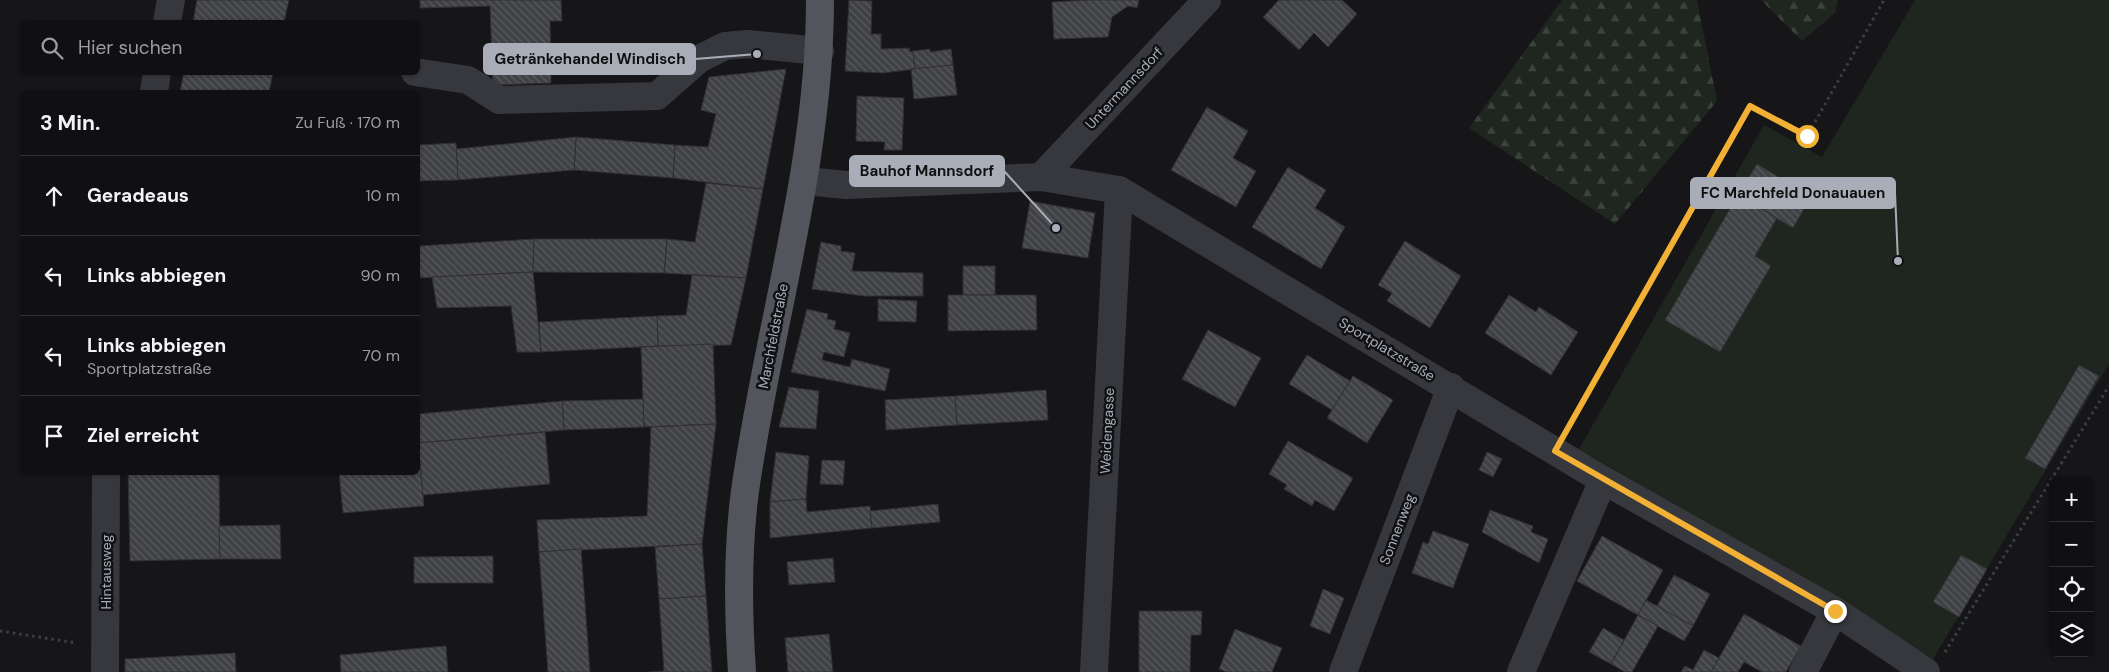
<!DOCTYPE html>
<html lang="de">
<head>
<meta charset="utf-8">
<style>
	body { margin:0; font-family:"DM Sans",sans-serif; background:#19191b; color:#f1f3f6 }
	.controls { position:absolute; right:15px; bottom:15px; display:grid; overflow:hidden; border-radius:8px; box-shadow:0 1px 4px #0004 }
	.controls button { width:45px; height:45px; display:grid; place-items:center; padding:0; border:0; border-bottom:1px solid #303032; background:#101012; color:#f1f3f6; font:25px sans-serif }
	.stop { position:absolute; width:15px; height:15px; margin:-11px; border:4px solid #f2b134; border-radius:50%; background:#fff }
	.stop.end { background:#f2b134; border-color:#fff; box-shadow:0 1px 5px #0008 }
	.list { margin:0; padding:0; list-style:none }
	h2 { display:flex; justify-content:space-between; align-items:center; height:65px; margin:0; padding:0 20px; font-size:21px }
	h2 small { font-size:16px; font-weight:400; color:#9c9d9f }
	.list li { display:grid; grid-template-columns:32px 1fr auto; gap:15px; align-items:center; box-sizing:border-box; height:80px; padding:0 20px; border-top:1px solid #303032 }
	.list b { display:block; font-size:19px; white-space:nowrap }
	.list p { margin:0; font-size:16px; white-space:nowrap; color:#9c9d9f }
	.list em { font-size:16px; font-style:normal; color:#9c9d9f }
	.icon { flex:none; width:28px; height:28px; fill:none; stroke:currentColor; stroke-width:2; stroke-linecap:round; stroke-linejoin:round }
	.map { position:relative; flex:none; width:2109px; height:672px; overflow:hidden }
	.search { position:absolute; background:#101012; box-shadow:0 1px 4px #0004; left:20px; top:20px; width:400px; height:55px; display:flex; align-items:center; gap:12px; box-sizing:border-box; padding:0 18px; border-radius:8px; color:#9c9d9f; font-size:19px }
	.panel { position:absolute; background:#101012; box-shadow:0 1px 4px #0004; left:20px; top:90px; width:400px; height:385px; border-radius:8px }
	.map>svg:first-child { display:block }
	.forest { fill:url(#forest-firs) }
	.garden { fill:#1e261f }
	.building { fill:url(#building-back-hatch); stroke:#303034 }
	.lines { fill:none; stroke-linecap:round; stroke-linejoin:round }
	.path { stroke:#3d3f44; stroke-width:3; stroke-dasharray:2.5 4; stroke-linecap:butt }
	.minor { stroke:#37383d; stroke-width:28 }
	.major { stroke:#53555c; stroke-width:28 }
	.route { stroke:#f2b134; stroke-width:6 }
	.labels { text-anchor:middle; stroke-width:5; stroke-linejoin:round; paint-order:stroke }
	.street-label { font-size:14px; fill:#a8adb8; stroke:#111113 }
	.leader { fill:none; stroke:#a8adb8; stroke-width:2 }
	.callout-dot { fill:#a8adb8; stroke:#111113; stroke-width:2 }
	.callout { fill:#a8adb8; stroke:#a8adb8; stroke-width:2 }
	.callout-label { font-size:15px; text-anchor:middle; font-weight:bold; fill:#111 }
</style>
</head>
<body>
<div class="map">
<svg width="2109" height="672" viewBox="0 0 2109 672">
	<defs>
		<pattern id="forest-firs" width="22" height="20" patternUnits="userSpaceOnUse" patternTransform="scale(1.25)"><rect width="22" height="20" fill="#1e261f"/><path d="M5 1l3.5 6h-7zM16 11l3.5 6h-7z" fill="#3c433d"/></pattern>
		<pattern id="building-back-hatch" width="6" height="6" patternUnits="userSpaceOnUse" patternTransform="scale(1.25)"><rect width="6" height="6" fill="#404145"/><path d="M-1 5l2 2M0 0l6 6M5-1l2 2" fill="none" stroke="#595a5e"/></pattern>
	</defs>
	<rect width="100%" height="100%" fill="#161618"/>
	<g class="forest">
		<polygon points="1562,0 1697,0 1717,101 1615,224 1469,128"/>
		<polygon points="1761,0 1838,0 1835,13 1802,41"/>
	</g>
	<polygon class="garden" points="1915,0 2109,0 2109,364 1933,659 1579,449 1764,125 1822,157"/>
	<g class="building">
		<polygon points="197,0 289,0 284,22 193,22"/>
		<polygon points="420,0 561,0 562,21 550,21 551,83 493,85 490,6 420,8"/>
		<polygon points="849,0 872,1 871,34 881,34 881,49 909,48 910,52 913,51 915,69 883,73 845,71"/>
		<polygon points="1089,0 1139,0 1137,8 1128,6 1112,17 1108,37 1054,39 1052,2"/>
		<polygon points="1279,0 1342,0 1357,14 1328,47 1314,33 1299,50 1263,17"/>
		<polygon points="930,49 930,52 951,49 953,65 915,69 913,51"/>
		<polygon points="953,65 957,95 914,99 911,69"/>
		<polygon points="786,69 763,189 673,178 675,145 708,147 716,114 701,110 709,77"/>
		<polygon points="184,72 273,72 269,92 180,92"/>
		<polygon points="857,96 904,98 902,150 884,150 885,142 856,141"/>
		<polygon points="1207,107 1248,131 1233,158 1256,171 1236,207 1171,170"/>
		<polygon points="576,137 675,145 673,178 574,170"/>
		<polygon points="576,137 574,170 458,180 456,149"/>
		<polygon points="456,143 458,180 418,181 418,145"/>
		<polygon points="1757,164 1811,197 1793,228 1738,195"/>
		<polygon points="1288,167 1326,190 1315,208 1345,227 1321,269 1252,227"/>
		<polygon points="706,183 763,189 746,278 664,273 667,239 695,242"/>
		<polygon points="1738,195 1777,218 1755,256 1771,266 1720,352 1665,320"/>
		<polygon points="1030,201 1095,213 1088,258 1022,248"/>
		<polygon points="534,239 533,272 418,278 418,246"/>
		<polygon points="534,239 667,239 664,273 533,272"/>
		<polygon points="1405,241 1461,276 1430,328 1387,301 1392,293 1378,285"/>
		<polygon points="821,242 841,246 841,251 855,253 852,271 923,273 923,296 864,296 812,289"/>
		<rect x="963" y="266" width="32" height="29"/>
		<polygon points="533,272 541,352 517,352 511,306 437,308 432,277"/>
		<polygon points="692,275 746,278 731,345 658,346 657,316 686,315"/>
		<polygon points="948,295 1036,295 1037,330 948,331"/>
		<polygon points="1509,295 1536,312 1539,307 1578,332 1551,375 1485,333"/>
		<polygon points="878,299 917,301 916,322 878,321"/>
		<polygon points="807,309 828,314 827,319 836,321 834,329 850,333 844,357 824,352 822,360 850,367 852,359 890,369 885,391 791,372"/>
		<polygon points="657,316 658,346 541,352 539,322"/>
		<polygon points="1208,330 1261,358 1235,407 1182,379"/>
		<polygon points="713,344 716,424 644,427 641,347"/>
		<polygon points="1307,355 1350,381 1332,410 1289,384"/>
		<polygon points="2079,365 2099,376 2045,469 2025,458"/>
		<polygon points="1353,376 1393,400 1367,443 1327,418"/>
		<polygon points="789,387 819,391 816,429 779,427"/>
		<polygon points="1046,390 1048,420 957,425 955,396"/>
		<polygon points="955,396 957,425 886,430 885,400"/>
		<polygon points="643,399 644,427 564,430 562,401"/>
		<polygon points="562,401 564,430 418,443 418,414"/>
		<polygon points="716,424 702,544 539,552 537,520 647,516 651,427"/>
		<polygon points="545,432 550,484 423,495 418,443"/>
		<polygon points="1288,441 1353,478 1334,511 1315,500 1312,506 1284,489 1287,485 1269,474"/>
		<polygon points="418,443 424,506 343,513 339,472 418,472"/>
		<polygon points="776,452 809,456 806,499 770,502"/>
		<polygon points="1487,452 1502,459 1493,477 1479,470"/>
		<polygon points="822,460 845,461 843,485 820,484"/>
		<polygon points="128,472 219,472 220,559 130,561"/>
		<polygon points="806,499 807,512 870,506 872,528 770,538 770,502"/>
		<polygon points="938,504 940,522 872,528 870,511"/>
		<polygon points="1490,510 1533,526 1531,532 1548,539 1539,563 1482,532"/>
		<polygon points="280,525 281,559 220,559 219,526"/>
		<polygon points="1433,531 1469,544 1453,588 1412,573 1423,542 1428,544"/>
		<polygon points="1602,536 1663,570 1638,615 1577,581"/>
		<polygon points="702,544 706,596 659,599 655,547"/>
		<polygon points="581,549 590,672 548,672 539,552"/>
		<polygon points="1961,555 1987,569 1959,617 1933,602"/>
		<polygon points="493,556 493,583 414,583 414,557"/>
		<polygon points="833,558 835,582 789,585 787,562"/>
		<polygon points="1674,575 1710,594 1693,626 1657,606"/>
		<polygon points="1323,589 1344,598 1330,634 1310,626"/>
		<polygon points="706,596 712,672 649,672 664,671 659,599"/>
		<polygon points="1646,600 1693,626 1684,641 1638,615"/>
		<polygon points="1139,611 1202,611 1201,635 1191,635 1190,672 1139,672"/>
		<polygon points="1744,614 1801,646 1786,672 1762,672 1744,662 1738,672 1711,672"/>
		<polygon points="1638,615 1658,626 1632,672 1625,672 1611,664"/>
		<polygon points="1603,628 1624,640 1611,664 1589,652"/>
		<polygon points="1235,629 1282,648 1272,672 1227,672 1219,669"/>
		<polygon points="829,634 833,672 788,672 785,638"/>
		<polygon points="446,646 448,672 341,672 340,655"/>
		<polygon points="1704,650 1719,658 1711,672 1681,672 1685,666 1693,670"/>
		<polygon points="235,653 236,672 125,672 125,659"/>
	</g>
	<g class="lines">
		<g class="path">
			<polyline points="1569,426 1749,106 1807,136 1884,0"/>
			<polyline points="0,631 77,643"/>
			<polyline points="1945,652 2109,386"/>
		</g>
		<g class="minor">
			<polyline points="167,22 171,0"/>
			<polyline points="415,72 468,80 499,100 657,96 699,59 725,46 748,44 820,51"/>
			<polyline points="154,92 157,72"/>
			<polyline points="1041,177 1207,0"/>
			<polyline points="805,181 846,185 1041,177 1119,190 1603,480 1835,611 1926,672"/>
			<polyline points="105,672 106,472"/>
			<polyline points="1094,672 1119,190"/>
			<polyline points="1343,672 1451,387"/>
			<polyline points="1521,672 1603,480"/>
			<polyline points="1803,672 1835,611"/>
		</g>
		<path class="major" d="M742,672C738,612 737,551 745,491C768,327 820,167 820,0"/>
	</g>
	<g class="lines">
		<polyline class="route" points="1807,136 1750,106 1555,451 1835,611"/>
	</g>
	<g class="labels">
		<g class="street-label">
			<text transform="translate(1124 88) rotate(-47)" y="5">Untermannsdorf</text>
			<text transform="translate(773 336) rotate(-79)" y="5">Marchfeldstraße</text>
			<text transform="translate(1387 349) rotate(31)" y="5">Sportplatzstraße</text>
			<text transform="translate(1107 431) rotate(-87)" y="5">Weidengasse</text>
			<text transform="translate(1397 529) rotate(-69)" y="5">Sonnenweg</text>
			<text transform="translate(106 572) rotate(-90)" y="5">Hintausweg</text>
		</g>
	</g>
	<path class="leader" d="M757 54L695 59M1056 228L1004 171M1898 261L1895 193"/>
	<g class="callout-dot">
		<circle cx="757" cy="54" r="5"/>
		<circle cx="1056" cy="228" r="5"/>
		<circle cx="1898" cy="261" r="5"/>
	</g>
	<g class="callout">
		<rect x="484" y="44" width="211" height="30" rx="5"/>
		<rect x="850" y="156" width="154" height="30" rx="5"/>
		<rect x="1691" y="178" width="204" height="30" rx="5"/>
	</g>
	<g class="callout-label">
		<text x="590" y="64">Getränkehandel Windisch</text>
		<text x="927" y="176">Bauhof Mannsdorf</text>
		<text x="1793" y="198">FC Marchfeld Donauauen</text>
	</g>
</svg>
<div class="controls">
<button>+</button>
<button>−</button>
<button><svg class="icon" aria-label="locate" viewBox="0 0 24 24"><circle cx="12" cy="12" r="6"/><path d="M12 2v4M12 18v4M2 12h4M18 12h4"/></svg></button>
<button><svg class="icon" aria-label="layers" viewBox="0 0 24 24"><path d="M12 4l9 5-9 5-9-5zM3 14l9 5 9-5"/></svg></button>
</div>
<div class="stop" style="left:1807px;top:136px"></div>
<div class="stop end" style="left:1835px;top:611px"></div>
<div class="search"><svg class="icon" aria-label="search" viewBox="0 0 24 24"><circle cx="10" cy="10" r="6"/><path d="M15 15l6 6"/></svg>Hier suchen</div>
<section class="panel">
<h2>3 Min.<small>Zu Fuß · 170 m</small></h2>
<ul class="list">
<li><svg class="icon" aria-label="ahead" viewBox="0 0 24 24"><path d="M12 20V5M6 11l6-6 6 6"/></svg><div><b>Geradeaus</b></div><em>10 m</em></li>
<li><svg class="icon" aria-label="left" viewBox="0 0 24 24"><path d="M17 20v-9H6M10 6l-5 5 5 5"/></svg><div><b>Links abbiegen</b></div><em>90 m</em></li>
<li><svg class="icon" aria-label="left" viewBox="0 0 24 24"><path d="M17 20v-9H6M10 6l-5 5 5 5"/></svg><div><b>Links abbiegen</b><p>Sportplatzstraße</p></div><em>70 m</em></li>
<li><svg class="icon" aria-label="arrive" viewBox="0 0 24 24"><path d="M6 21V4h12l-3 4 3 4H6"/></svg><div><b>Ziel erreicht</b></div></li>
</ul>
</section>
</div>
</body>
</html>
